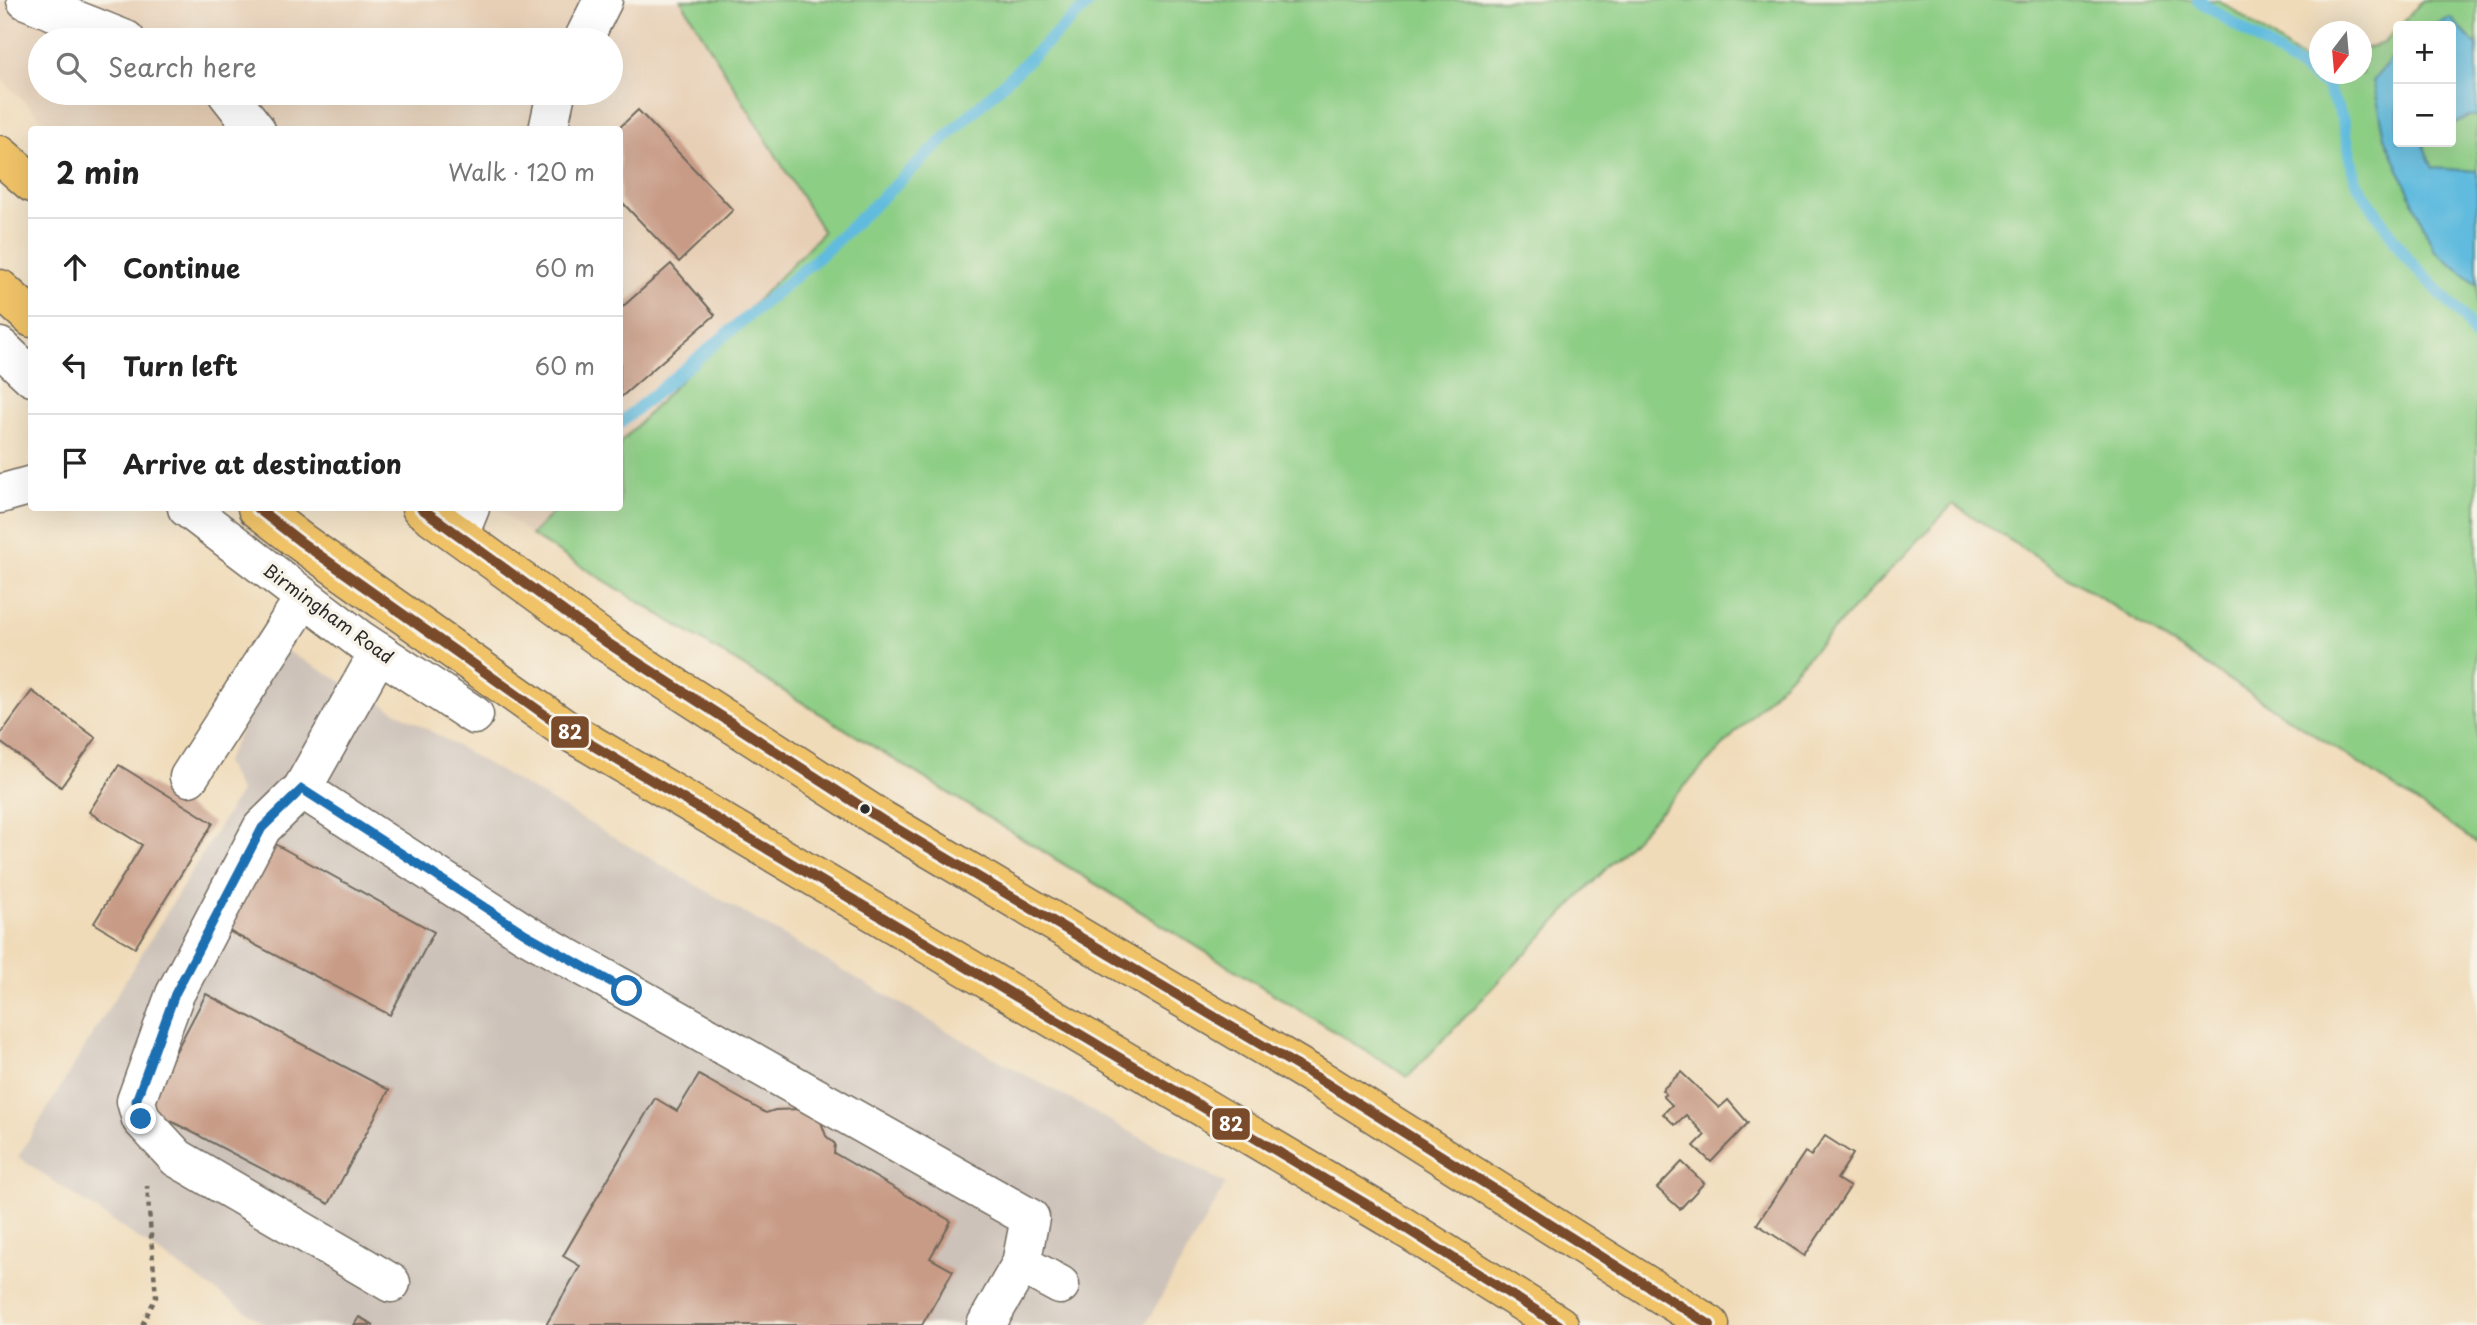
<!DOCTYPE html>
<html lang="en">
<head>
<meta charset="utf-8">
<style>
	body { margin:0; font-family:"Playpen Sans",sans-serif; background:#f2f2f2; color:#222 }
	.controls { position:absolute; right:21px; top:21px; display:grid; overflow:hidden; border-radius:7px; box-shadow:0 7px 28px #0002 }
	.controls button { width:63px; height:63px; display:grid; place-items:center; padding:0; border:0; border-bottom:2px solid #e0e0e0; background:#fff; color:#222; font:35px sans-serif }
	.compass { position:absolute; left:2309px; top:21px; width:63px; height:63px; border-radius:50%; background:#fff; box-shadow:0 7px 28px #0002; rotate:196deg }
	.stop { position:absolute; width:21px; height:21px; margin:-16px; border:5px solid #1f6fb2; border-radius:50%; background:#fff }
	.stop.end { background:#1f6fb2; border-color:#fff; box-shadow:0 2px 7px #0008 }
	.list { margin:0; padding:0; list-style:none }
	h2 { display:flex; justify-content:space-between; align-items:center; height:91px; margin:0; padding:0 28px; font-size:30px }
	h2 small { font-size:23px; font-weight:400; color:#767676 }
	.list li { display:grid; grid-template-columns:46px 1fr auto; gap:21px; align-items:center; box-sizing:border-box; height:98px; padding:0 28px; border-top:2px solid #e0e0e0 }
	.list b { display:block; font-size:26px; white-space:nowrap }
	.list em { font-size:23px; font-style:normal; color:#767676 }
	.icon { flex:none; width:38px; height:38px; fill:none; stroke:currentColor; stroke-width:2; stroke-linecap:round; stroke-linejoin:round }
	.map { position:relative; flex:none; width:2477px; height:1325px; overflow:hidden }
	.search { position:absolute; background:#fff; box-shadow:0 7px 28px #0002; left:28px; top:28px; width:595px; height:77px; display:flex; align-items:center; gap:18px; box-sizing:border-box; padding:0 24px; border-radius:38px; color:#767676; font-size:26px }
	.panel { position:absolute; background:#fff; box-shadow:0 7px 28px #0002; left:28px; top:126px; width:595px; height:385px; border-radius:7px }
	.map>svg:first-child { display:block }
	.built { fill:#e7cfb5; fill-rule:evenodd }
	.industrial { fill:#cdc2b9 }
	.green { fill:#8dce85; stroke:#5c7c58; stroke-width:2 }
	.water { fill:#60bbde; stroke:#467384; stroke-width:2 }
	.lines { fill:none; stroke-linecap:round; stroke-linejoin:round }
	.stream { stroke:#60bbde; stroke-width:12 }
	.building { fill:#c89b86 }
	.minor-casing { stroke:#70695d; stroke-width:41 }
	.highway-casing { stroke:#70695d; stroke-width:41 }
	.path { stroke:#70695d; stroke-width:4.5; stroke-dasharray:5 5; stroke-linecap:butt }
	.minor { stroke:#fff; stroke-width:38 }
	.highway { stroke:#f0c369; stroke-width:38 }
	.bus-1-casing { stroke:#f7f3e8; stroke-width:16 }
	.bus-1 { stroke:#7a4b2a; stroke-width:10 }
	.route { stroke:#1f6fb2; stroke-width:9 }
	.bus-dot { fill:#2b2b2b; stroke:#f7f3e8; stroke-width:2.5 }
	.labels { text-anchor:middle; stroke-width:7; stroke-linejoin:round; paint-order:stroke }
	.street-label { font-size:18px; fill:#2b2b2b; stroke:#f7f3e8 }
	.line-badge { stroke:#f7f3e8; stroke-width:2.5 }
	.badge-label { font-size:19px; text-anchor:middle; font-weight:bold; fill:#fff }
</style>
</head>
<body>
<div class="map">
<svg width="2477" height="1325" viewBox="0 0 2477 1325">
	<rect width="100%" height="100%" fill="#f7f3e8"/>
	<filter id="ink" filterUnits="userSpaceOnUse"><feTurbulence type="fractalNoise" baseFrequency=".0143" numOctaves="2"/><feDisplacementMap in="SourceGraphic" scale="14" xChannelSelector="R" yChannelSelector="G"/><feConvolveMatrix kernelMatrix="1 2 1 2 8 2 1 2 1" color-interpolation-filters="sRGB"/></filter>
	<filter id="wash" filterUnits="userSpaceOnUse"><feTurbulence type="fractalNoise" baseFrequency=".00686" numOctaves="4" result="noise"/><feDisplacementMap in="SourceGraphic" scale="28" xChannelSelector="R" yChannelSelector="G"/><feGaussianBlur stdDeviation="1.57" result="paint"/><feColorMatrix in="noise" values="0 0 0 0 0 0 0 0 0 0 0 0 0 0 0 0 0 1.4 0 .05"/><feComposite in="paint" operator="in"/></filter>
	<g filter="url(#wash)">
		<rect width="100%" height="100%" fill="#f0dbb9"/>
		<g class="built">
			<path d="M0,0H681L823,232L620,443V130L53,129L0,78ZM40,40H611V93H40Z"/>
			<polygon points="497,508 557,508 531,535"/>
		</g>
		<polygon class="industrial" points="283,649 422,726 982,1051 1226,1184 1145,1325 266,1325 18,1157 240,792 225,762"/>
		<polygon class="green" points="681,0 2219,0 2308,63 2319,60 2320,74 2362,74 2362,49 2384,43 2398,27 2398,142 2451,142 2451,26 2399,26 2423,0 2477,0 2477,843 2343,753 1953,504 1408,1077 531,535 557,508 620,508 620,443 823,232"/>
		<g class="water">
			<polygon points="2451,18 2477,46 2477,116 2469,116 2451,125 2451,26 2431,26"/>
			<polygon points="2398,52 2398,142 2427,142 2423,145 2433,168 2477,171 2477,284 2434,250 2385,137 2373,80"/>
		</g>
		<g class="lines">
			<g class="stream">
				<polyline points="2198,0 2326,85 2343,120 2356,182 2405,256 2464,318 2477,339"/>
				<polyline points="620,423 820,256 1092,0"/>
			</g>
		</g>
		<g id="blocks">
			<g class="building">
				<polygon points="638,110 733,210 679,262 620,200 620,130 617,130"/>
				<polygon points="671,264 715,315 620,398 620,309"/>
				<polygon points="32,691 96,738 61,787 0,742 0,735"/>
				<polygon points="119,765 213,823 135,948 94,923 142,845 89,812"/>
				<polygon points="266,839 434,932 390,1015 217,925"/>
				<polygon points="206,994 389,1090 329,1204 146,1108"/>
				<polygon points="1681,1072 1719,1108 1728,1100 1748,1123 1711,1162 1694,1146 1705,1135 1686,1115 1675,1125 1663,1114 1672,1105 1663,1096 1666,1094 1662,1090"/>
				<polygon points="699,1075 766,1113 775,1110 802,1109 821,1122 826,1136 835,1144 834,1153 951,1221 930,1258 953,1271 922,1325 546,1325 580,1266 563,1256 655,1098 677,1111"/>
				<polygon points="1825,1136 1853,1154 1837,1179 1850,1187 1805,1256 1757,1224 1805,1152 1811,1156"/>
				<polygon points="1682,1162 1704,1183 1680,1209 1657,1188"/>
				<polygon points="359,1317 374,1325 354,1325"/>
			</g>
		</g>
	</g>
	<g filter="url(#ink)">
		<use href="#blocks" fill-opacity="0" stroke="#70695d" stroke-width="2"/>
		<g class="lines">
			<defs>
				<g id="minor">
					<polyline points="26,0 126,40"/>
					<polyline points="583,40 603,0"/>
					<polyline points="227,93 256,130"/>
					<polyline points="548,130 556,93"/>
					<polyline points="0,347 32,377"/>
					<polyline points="0,494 32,485"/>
					<polyline points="187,508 359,639 474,715"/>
					<polyline points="459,535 470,508"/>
					<polyline points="379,652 302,789 262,828 175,994 136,1101 141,1119 177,1158 391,1283"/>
					<polyline points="189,777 304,598"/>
					<polyline points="302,789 526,934 1030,1218 1021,1264 1060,1285"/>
					<polyline points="986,1325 1021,1264"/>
				</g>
				<g id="highway">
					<polyline points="0,155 32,183"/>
					<polyline points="0,289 32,318"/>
					<polyline points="257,508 301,542 565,729 1388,1217 1559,1325"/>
					<polyline points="421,508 606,642 882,820 1316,1077 1710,1325"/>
				</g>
			</defs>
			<use href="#minor" class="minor-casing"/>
			<use href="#highway" class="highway-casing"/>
			<polyline class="path" points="142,1325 156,1297 147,1186"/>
			<use href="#minor" class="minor"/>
			<use href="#highway" class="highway"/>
			<defs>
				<g id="bus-1">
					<polyline points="257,508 301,542 565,729 1388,1217 1559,1325"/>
					<polyline points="421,508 606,642 882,820 1316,1077 1710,1325"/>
				</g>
			</defs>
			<use href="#bus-1" class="bus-1-casing"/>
			<use href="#bus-1" class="bus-1"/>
		</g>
	</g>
	<g class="lines" filter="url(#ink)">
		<polyline class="route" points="141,1119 136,1101 175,994 262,828 302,789 526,934 627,991"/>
	</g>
	<circle class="bus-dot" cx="865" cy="809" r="6"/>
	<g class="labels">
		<g class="street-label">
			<text transform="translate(328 614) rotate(36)" y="6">Birmingham Road</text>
		</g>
	</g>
	<g class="line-badge">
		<rect x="550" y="715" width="40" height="34" rx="7" fill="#7a4b2a"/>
		<rect x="1211" y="1107" width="40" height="34" rx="7" fill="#7a4b2a"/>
	</g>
	<g class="badge-label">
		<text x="570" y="739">82</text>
		<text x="1231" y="1131">82</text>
	</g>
</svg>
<div class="controls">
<button>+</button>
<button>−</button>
</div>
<svg class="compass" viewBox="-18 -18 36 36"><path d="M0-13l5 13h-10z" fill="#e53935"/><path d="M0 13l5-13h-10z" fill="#767676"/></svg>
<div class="stop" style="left:627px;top:991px"></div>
<div class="stop end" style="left:141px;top:1119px"></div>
<div class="search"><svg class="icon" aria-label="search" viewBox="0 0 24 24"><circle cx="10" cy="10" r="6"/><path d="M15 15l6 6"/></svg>Search here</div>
<section class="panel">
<h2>2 min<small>Walk · 120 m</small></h2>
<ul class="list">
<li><svg class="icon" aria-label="ahead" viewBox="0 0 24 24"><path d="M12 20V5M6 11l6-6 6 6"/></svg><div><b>Continue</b></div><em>60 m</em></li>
<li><svg class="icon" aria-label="left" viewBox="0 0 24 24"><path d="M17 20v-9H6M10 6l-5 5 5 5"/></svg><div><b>Turn left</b></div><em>60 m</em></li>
<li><svg class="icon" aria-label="arrive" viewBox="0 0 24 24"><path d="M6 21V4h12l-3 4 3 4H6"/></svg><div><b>Arrive at destination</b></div></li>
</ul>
</section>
</div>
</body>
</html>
